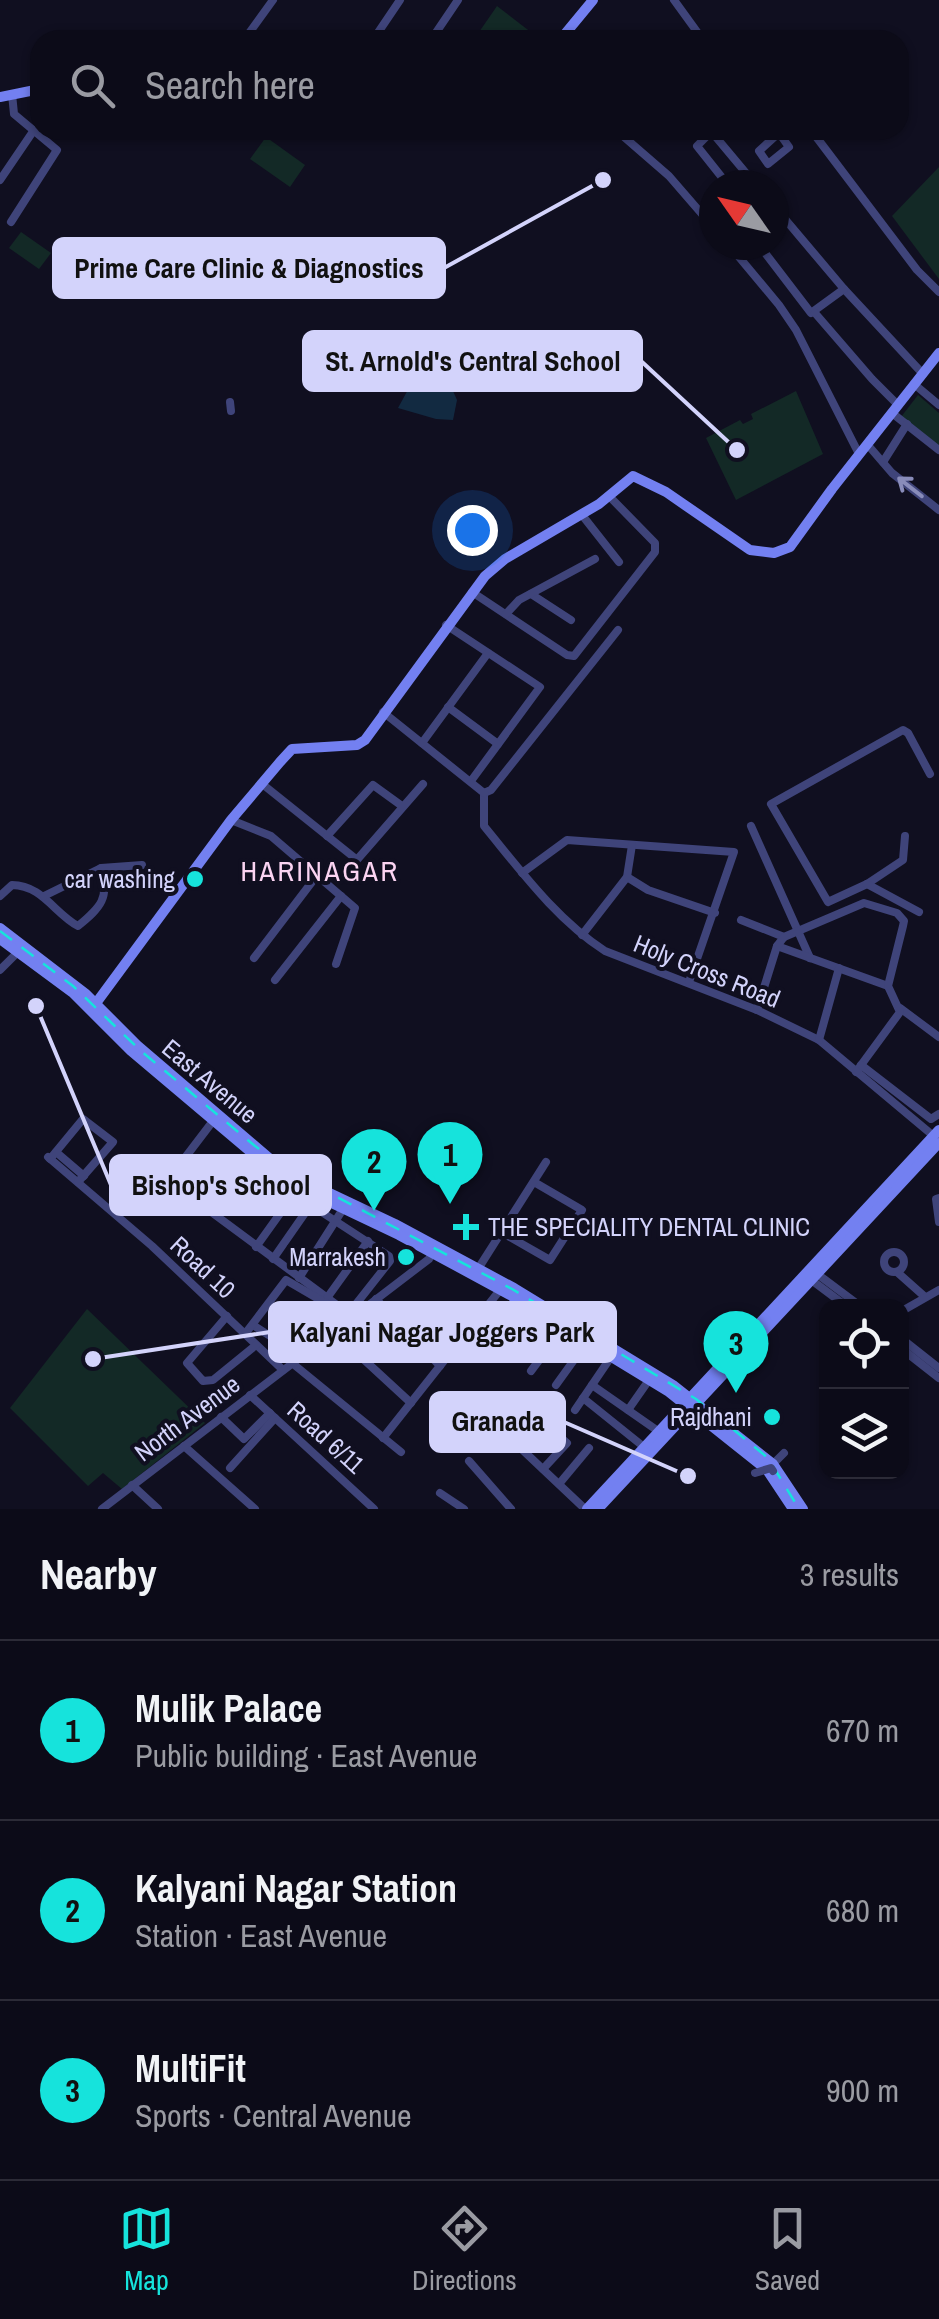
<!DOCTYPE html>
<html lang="en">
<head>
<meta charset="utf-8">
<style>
	body { margin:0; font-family:"Archivo Narrow",sans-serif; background:#151421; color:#f1f3f6 }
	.controls { position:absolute; right:30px; bottom:30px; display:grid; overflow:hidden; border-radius:20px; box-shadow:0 2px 8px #0004 }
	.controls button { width:90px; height:90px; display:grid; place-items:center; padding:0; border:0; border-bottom:2px solid #2c2b37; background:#0c0b18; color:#f1f3f6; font:50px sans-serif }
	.compass { position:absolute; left:699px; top:170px; width:90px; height:90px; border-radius:50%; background:#0c0b18; box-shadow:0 2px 8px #0004; rotate:304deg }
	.you { position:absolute; left:472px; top:530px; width:35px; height:35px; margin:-25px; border:8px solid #fff; border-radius:50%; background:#1a73e8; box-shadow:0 0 0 15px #1a73e833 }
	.badge { display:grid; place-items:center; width:65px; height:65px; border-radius:50%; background:#16e3dc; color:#111; font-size:32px; font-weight:700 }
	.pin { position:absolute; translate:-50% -82px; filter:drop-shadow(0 2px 5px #0008) }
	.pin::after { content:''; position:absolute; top:52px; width:35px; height:30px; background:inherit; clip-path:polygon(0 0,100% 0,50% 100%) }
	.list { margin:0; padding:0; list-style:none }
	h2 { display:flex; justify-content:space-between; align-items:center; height:130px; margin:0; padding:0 40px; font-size:42px }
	h2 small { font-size:32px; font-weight:400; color:#9a9ba2 }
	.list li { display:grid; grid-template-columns:65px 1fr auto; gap:30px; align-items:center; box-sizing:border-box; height:180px; padding:0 40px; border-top:2px solid #2c2b37 }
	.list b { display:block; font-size:38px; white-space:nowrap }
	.list p { margin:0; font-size:32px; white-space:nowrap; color:#9a9ba2 }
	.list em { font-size:32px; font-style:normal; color:#9a9ba2 }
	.icon { flex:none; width:55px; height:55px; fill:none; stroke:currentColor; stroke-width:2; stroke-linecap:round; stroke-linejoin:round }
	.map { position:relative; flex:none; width:939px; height:1509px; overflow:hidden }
	.search { position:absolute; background:#0c0b18; box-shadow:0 2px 8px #0004; left:30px; right:30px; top:30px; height:110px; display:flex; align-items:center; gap:25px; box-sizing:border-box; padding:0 35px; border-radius:30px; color:#9a9ba2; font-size:38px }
	.sheet { height:670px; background:#0c0b18 }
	nav { display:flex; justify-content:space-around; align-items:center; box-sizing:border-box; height:140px; border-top:2px solid #2c2b37; background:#0c0b18; font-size:28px; color:#9a9ba2 }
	nav a { display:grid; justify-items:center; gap:5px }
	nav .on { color:#16e3dc }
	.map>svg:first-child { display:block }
	.green { fill:#132926 }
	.water { fill:#122a41 }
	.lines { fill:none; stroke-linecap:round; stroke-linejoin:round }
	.street { stroke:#3f447a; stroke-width:8 }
	.secondary { stroke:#7380f1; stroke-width:10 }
	.rail { stroke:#16e3dc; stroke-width:2.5; stroke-dasharray:15 12; stroke-linecap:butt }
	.street-bridge { stroke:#3f447a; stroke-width:8 }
	.oneway { stroke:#898cba }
	.poi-dot { fill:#16e3dc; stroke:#100f20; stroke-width:4 }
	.labels { text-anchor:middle; stroke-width:8; stroke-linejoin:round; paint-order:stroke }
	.poi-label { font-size:25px; fill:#d3d3fb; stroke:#100f20; text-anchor:end }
	.street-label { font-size:25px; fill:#d3d3fb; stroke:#100f20 }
	.neighbourhood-label { font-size:28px; letter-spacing:2.5px; fill:#fbd4f2; stroke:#100f20 }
	.leader { fill:none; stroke:#d3d3fb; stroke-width:4 }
	.callout-dot { fill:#d3d3fb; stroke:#100f20; stroke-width:4 }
	.callout { fill:#d3d3fb; stroke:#d3d3fb; stroke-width:4 }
	.callout-label { font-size:28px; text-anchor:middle; font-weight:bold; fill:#111 }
</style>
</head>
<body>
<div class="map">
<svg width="939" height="1509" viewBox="0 0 939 1509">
	<rect width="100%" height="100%" fill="#100f20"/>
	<g class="green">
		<polygon points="497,6 532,33 527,40 484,40 477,35"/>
		<polygon points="266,137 305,165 290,187 250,159"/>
		<polygon points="939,167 939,279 892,216"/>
		<polygon points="21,232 51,253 39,269 9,248"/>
		<polygon points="796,391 823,454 736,500 706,438 740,420 743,424 753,419 751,414"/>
		<polygon points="918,395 939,413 939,446 901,417"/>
		<polygon points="87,1309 205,1423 122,1489 103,1473 88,1486 10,1408"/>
	</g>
	<polygon class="water" points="416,375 453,391 457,400 453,420 436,419 398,408"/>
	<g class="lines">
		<g class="street">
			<polyline points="674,0 703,40"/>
			<polyline points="244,40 273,0"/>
			<polyline points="373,40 400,0"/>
			<polyline points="431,40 458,0"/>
			<polyline points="616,130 669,176 714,228"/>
			<polyline points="657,130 665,135 673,130"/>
			<polyline points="710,130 756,185"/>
			<polyline points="811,130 917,270 939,292"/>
			<polyline points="711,132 697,146 728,185"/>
			<polyline points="779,133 789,147 768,164 759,151 782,130"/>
			<polyline points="0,180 34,130"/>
			<polyline points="774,206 844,289 923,374"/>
			<polyline points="11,222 57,150 14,114 12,94"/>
			<polyline points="729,245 779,305 796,330 859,454"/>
			<polyline points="759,245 811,313 844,289"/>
			<polyline points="815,313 872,379 898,405"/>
			<polyline points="914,384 939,405"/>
			<polyline points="230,402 231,411"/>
			<polyline points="892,413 939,450"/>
			<polyline points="867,444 892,473 939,510"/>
			<polyline points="883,462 907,424"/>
			<polyline points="582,515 619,562"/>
			<polyline points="472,592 567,655 574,656 655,552 655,543 609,496"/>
			<polyline points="531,594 571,620"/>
			<polyline points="506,614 519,600 595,559"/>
			<polyline points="446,625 540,687 471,781"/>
			<path d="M618,630L491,790L484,793V826C521,871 556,919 605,951L757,1010L819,1040L936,1138"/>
			<polyline points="448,707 498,744"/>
			<polyline points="383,712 484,793"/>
			<polyline points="422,743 488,653"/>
			<polyline points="261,783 356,859"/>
			<polyline points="231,820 271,836 355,908 336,964"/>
			<polyline points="751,826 810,958"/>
			<polyline points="327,836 373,785 402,806"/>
			<polyline points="905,836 903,860 867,884 828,902 771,804 903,730 908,733 930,774"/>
			<polyline points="522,873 567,840 734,852 689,982"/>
			<polyline points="342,877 423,784"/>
			<polyline points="627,877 648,890 715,913"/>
			<polyline points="867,884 919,912"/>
			<path d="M0,896L12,885C42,885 55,914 78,926C101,907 110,898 101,868"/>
			<polyline points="44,896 101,868 142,865"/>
			<polyline points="741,920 784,937"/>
			<polyline points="582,935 627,877 632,845"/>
			<polyline points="777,946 888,986"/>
			<polyline points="254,958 318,874"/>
			<polyline points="0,970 18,952"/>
			<polyline points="275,980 341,896"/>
			<polyline points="900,1008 939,1037"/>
			<polyline points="757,1010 777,946 784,937 864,903 897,913 904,921 903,926 888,986 900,1012 856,1072"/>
			<polyline points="819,1040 839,968"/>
			<polyline points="861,1065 931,1119 939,1114"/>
			<polyline points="213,1121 168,1180 345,1311 349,1313 390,1261 389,1256 294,1194 256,1247"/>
			<polyline points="56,1152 84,1176"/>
			<polyline points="48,1157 152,1246 283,1370"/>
			<polyline points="50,1159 83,1119 113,1142 78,1182"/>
			<polyline points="939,1198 936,1199 939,1222"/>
			<polyline points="501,1232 550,1260 582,1210 534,1182"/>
			<circle cx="894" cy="1262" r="10"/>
			<polyline points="273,1259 312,1203"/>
			<polyline points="478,1269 546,1162"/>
			<polyline points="897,1272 924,1296"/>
			<polyline points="816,1273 860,1306"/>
			<polyline points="299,1278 343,1209"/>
			<polyline points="810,1279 846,1306"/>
			<polyline points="327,1298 368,1241"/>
			<polyline points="376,1299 440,1366"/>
			<polyline points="902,1311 939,1290"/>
			<polyline points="227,1316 187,1363 203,1381 213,1380 256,1345"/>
			<polyline points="348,1321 382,1350"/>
			<polyline points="253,1325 270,1336 293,1307 323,1328"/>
			<polyline points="334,1332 411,1403"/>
			<polyline points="245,1334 286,1280 334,1308 322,1326"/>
			<polyline points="902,1339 939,1368"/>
			<polyline points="902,1349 939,1378"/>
			<polyline points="501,1350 531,1308"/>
			<polyline points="292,1363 401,1452"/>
			<polyline points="531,1371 563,1328"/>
			<polyline points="556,1385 587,1342"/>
			<polyline points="592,1385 658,1431"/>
			<polyline points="250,1395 374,1509"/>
			<polyline points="583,1398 644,1447"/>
			<polyline points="575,1410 611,1357"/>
			<polyline points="628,1410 649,1380"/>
			<polyline points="221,1417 244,1439 270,1413"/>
			<polyline points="494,1423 585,1509"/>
			<polyline points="500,1429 522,1404 567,1443 543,1469"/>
			<polyline points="383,1438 500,1290"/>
			<polyline points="184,1446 255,1509"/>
			<polyline points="469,1461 511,1509"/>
			<polyline points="773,1464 784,1453"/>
			<polyline points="230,1468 275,1418"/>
			<polyline points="559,1484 589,1448"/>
			<polyline points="132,1485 158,1509"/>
			<polyline points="440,1493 464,1509"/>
			<polyline points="102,1509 429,1259 434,1250"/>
		</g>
		<g class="secondary">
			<polyline points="316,40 358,40"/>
			<polyline points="560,40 593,0"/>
			<polyline points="0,97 40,89"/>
			<polyline points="0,928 86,994 137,1045 275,1163 302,1180 395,1224 514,1288 673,1385 773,1464 803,1509"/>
			<polyline points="0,939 73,993 131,1051 271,1169 298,1187 399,1235 510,1295 669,1392 767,1470 793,1509"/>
			<polyline points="91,1010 231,820 280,762 292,749 357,745 365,740 485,576 505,559 599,504 633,476 666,492 750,550 774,553 790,547 832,489 939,353"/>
			<polyline points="587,1509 939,1130"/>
			<polyline points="598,1509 939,1143"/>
		</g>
		<polyline class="rail" points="0,931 73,986 141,1051 255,1146 295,1175 512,1289 696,1399 768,1458 799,1509"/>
		<polyline class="street-bridge" points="755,1473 771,1468 773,1471"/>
	</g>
	<defs><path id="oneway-shaft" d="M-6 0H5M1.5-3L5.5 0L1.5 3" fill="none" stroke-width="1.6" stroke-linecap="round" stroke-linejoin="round" transform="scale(2.5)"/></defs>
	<use class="oneway" href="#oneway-shaft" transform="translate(910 487) rotate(-142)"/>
	<g class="poi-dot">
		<circle cx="195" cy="879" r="10"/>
		<path d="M461 1212h10v10h10v10h-10v10h-10v-10h-10v-10h10z"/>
		<circle cx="406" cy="1257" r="10"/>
		<circle cx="772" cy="1417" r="10"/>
	</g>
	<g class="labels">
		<g class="poi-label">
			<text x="175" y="888">car washing</text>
			<text x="488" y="1236" text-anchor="start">THE SPECIALITY DENTAL CLINIC</text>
			<text x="386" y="1266">Marrakesh</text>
			<text x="752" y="1426">Rajdhani</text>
		</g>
		<g class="street-label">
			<text transform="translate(707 971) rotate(22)" y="9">Holy Cross Road</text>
			<text transform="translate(210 1081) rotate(40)" y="9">East Avenue</text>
			<text transform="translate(203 1267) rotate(43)" y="9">Road 10</text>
			<text transform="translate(187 1418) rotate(-37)" y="9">North Avenue</text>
			<text transform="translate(326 1437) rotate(42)" y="9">Road 6/11</text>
		</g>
		<g class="neighbourhood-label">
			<text x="320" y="881">HARINAGAR</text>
		</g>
	</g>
	<path class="leader" d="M603 180L444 268M737 450L641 361M36 1006L111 1185M93 1359L270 1332M688 1476L564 1422"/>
	<g class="callout-dot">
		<circle cx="603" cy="180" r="10"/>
		<circle cx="737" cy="450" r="10"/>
		<circle cx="36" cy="1006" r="10"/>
		<circle cx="93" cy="1359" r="10"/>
		<circle cx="688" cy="1476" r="10"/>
	</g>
	<g class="callout">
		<rect x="54" y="239" width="390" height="58" rx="10"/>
		<rect x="304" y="332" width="337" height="58" rx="10"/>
		<rect x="111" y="1156" width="219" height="58" rx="10"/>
		<rect x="270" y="1303" width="345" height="58" rx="10"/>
		<rect x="431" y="1393" width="133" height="58" rx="10"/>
	</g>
	<g class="callout-label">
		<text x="249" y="278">Prime Care Clinic &amp; Diagnostics</text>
		<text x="473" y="371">St. Arnold's Central School</text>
		<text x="221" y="1195">Bishop's School</text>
		<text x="442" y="1342">Kalyani Nagar Joggers Park</text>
		<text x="498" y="1431">Granada</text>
	</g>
</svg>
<div class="controls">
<button><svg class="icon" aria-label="locate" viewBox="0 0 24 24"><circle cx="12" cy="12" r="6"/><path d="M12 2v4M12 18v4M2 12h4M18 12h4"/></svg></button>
<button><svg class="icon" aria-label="layers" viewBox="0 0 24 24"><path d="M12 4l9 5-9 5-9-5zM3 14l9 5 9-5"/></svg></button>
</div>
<svg class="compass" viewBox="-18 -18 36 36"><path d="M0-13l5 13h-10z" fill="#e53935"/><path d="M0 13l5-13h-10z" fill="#9a9ba2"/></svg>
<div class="you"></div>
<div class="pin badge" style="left:450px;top:1204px">1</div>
<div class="pin badge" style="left:374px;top:1211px">2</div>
<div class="pin badge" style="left:736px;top:1393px">3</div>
<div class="search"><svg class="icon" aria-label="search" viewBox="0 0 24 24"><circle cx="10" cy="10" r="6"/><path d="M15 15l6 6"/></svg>Search here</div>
</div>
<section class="sheet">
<h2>Nearby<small>3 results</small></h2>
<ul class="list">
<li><span class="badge">1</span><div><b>Mulik Palace</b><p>Public building · East Avenue</p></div><em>670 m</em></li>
<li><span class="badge">2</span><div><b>Kalyani Nagar Station</b><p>Station · East Avenue</p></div><em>680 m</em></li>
<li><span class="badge">3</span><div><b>MultiFit</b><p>Sports · Central Avenue</p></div><em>900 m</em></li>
</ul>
</section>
<nav>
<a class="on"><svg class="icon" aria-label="map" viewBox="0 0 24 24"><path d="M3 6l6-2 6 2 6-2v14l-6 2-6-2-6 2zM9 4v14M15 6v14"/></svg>Map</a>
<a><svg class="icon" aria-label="directions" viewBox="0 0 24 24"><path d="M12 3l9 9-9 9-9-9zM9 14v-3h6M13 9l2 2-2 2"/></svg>Directions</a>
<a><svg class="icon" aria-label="saved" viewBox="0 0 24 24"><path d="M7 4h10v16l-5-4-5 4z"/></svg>Saved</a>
</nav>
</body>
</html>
